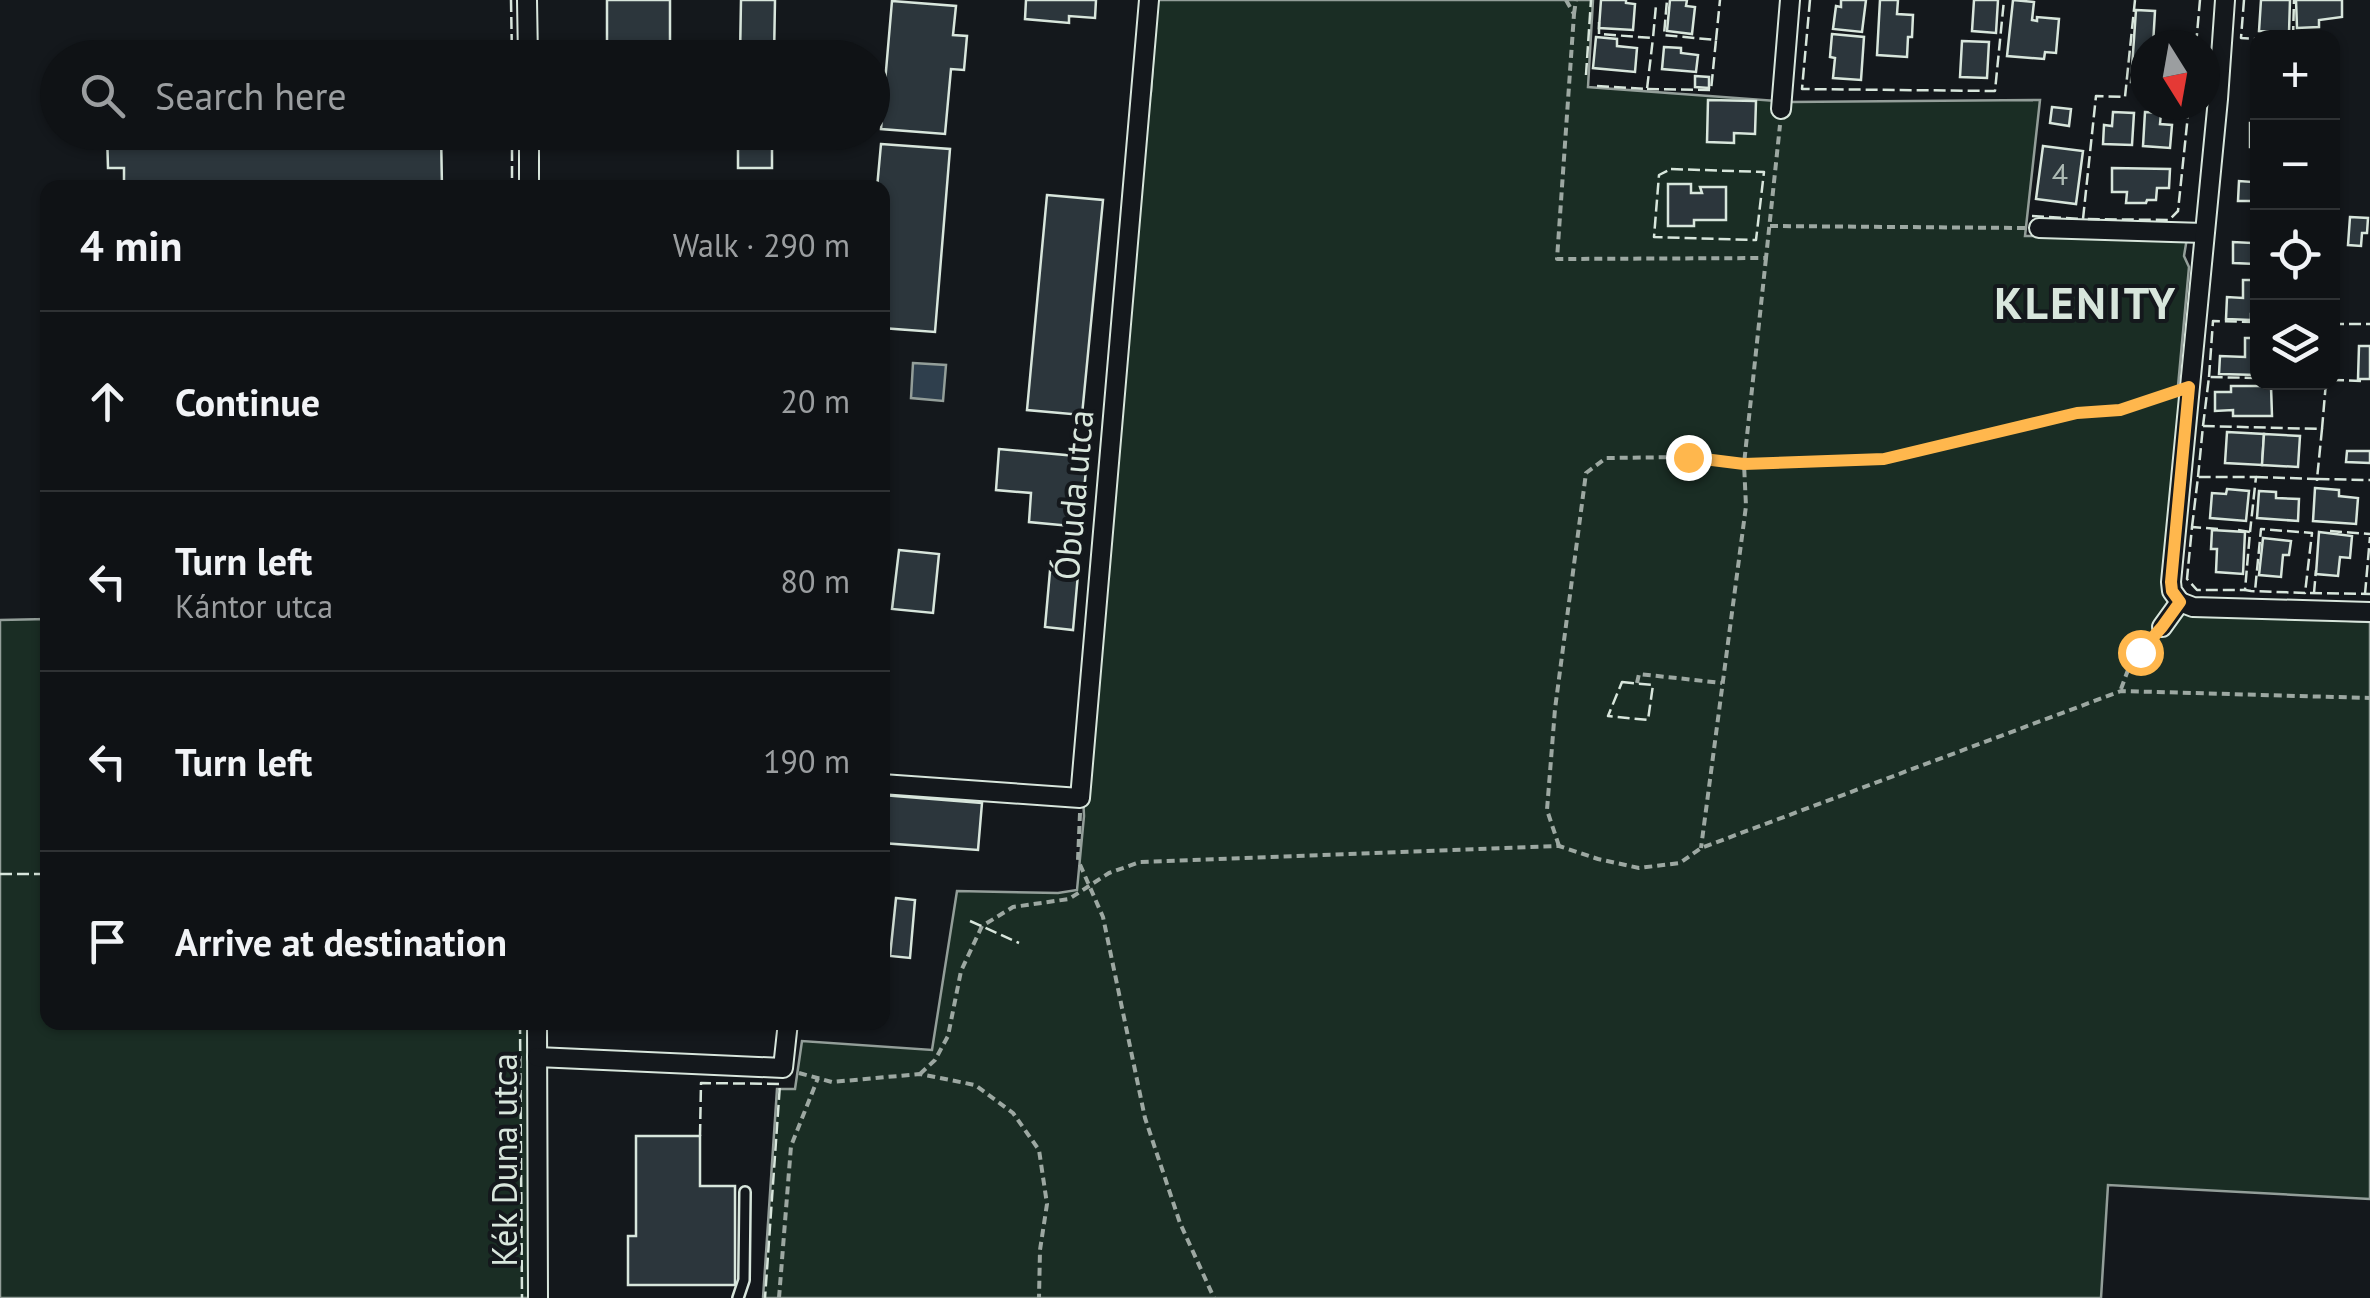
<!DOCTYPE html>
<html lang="en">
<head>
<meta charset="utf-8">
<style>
	body { margin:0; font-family:"PT Sans",sans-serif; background:#181b1e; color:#f1f3f6 }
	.controls { position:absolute; right:30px; top:30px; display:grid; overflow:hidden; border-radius:20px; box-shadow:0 2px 8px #0004 }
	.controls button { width:90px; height:90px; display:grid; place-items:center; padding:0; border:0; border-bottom:2px solid #2f3234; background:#0f1215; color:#f1f3f6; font:50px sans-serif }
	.compass { position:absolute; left:2130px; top:30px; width:90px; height:90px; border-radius:50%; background:#0f1215; box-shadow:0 2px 8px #0004; rotate:169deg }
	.stop { position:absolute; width:30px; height:30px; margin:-22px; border:8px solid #ffb74d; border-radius:50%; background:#fff }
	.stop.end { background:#ffb74d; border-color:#fff; box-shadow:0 2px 10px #0008 }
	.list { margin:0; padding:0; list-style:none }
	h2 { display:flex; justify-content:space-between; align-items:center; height:130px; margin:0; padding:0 40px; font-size:42px }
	h2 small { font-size:32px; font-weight:400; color:#9b9ea0 }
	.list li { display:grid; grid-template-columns:65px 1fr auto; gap:30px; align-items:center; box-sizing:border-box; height:180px; padding:0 40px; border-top:2px solid #2f3234 }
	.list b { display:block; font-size:38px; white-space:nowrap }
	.list p { margin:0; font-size:32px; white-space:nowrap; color:#9b9ea0 }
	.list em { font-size:32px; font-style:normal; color:#9b9ea0 }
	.icon { flex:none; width:55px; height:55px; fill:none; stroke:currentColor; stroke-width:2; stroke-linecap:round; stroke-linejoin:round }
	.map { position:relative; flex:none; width:2370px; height:1298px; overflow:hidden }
	.search { position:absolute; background:#0f1215; box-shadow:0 2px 8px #0004; left:40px; top:40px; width:850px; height:110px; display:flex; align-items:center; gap:25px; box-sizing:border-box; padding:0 35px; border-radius:55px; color:#9b9ea0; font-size:38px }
	.panel { position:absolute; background:#0f1215; box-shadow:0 2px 8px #0004; left:40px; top:180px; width:850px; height:850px; border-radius:20px }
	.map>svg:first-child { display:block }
	.green { fill:#1a2d24; stroke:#939e99; stroke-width:2.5 }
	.water { fill:#2f3f4d; stroke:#939e99; stroke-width:2.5 }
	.building { fill:#2c363c; stroke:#d8e6dc; stroke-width:2.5 }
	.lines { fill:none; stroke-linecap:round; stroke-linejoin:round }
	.service-casing { stroke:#d8e6dc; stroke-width:14 }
	.minor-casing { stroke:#d8e6dc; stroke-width:22 }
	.path { stroke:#9da8a2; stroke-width:4; stroke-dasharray:8 5; stroke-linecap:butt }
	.service { stroke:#14181c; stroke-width:9 }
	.minor { stroke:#14181c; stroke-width:18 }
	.fence { stroke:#d8e6dc; stroke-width:2.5; stroke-dasharray:12 5; stroke-linecap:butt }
	.route { stroke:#ffb74d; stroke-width:12 }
	.labels { text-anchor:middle; stroke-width:8; stroke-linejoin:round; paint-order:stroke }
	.number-label { font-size:30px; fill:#adbab4 }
	.street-label { font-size:35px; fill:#d8e6dc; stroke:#14181c }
	.district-label { font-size:45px; font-weight:bold; letter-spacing:2.5px; fill:#d8e6dc; stroke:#14181c }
</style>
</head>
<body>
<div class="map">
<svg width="2370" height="1298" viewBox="0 0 2370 1298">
	<rect width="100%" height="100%" fill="#14181c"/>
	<g class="green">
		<polygon points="1157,0 1593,0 1588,87 1789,102 2040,100 2025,236 2187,238 2184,256 2189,267 2178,386 2185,386 2178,415 2164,591 2188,612 2370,622 2370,1199 2108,1185 2101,1298 763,1298 777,1089 795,1089 802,1041 932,1050 957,891 1058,893 1077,890 1084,816 1083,794 1143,123 1151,92"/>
		<polygon points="47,619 48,1022 535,1023 545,1298 0,1298 0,620"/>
	</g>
	<polygon class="water" points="913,363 946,365 943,401 911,398"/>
	<g class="building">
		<rect x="607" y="0" width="63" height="58"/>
		<polygon points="741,0 775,0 774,58 740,58"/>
		<polygon points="1026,0 1096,0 1095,18 1069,16 1069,23 1025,19"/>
		<polygon points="1601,0 1626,0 1626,3 1635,4 1633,30 1599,28"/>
		<polygon points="1670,0 1687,0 1686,6 1695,7 1692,34 1667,31"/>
		<polygon points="1841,0 1866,0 1862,32 1833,29 1836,6 1841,7"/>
		<polygon points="1880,0 1898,0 1897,14 1913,15 1912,37 1908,37 1907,57 1877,55"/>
		<polygon points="1974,0 1998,0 1996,33 1972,31"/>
		<polygon points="2013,0 2034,2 2032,20 2037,21 2037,17 2059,19 2056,53 2045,52 2044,59 2007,56"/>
		<polygon points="2261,0 2290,0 2289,33 2259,31"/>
		<polygon points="2296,0 2342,0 2342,17 2319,20 2319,27 2297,28"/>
		<polygon points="892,1 956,6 953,35 967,36 964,70 951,69 945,134 881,129"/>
		<polygon points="2136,10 2155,11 2153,45 2145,45 2145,83 2131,82"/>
		<polygon points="1832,34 1864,37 1861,80 1833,78 1835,58 1830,57"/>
		<polygon points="1596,37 1617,39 1617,46 1637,48 1635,72 1593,68"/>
		<polygon points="1962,41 1989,42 1987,78 1960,77"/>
		<polygon points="1664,47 1681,48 1681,53 1698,55 1696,72 1662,69"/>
		<polygon points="1695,76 1709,77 1709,88 1695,87"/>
		<polygon points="1708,100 1756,101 1755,134 1734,133 1734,143 1707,142"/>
		<polygon points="2052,107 2071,109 2069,126 2050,123"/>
		<polygon points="2113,112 2134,113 2132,145 2103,144 2104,125 2112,126"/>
		<polygon points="2145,112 2161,113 2160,124 2172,125 2170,148 2143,146"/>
		<rect x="2250" y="123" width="8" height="24"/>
		<polygon points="107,132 441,132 442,188 124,188 124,168 108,168"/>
		<polygon points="607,132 648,132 648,138 607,137"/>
		<rect x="738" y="132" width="34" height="36"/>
		<polygon points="881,144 950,149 935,332 882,328 882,188 877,188"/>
		<polygon points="2043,146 2083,151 2076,204 2036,199"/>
		<polygon points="2112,168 2170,169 2169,188 2157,188 2156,200 2147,200 2146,203 2126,203 2127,192 2112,192"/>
		<polygon points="2253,170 2258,170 2258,201 2238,201 2239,181 2252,182"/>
		<polygon points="1668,184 1691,184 1691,193 1702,193 1700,187 1726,187 1726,220 1694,220 1694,226 1668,226"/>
		<polygon points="1047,195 1103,200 1082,415 1027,410"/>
		<polygon points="2350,217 2368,218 2367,233 2362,233 2361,246 2348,245"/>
		<polygon points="2253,219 2258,219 2256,264 2233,263 2233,242 2252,243"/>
		<polygon points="2243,280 2258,280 2258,314 2251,314 2251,320 2226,319 2227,297 2243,298"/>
		<polygon points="2245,338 2258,338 2258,375 2219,374 2220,356 2245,357"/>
		<polygon points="2359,346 2370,346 2370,379 2358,379"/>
		<polygon points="2231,386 2271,386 2272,416 2233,416 2233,410 2215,411 2215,392 2231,392"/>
		<polygon points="2227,432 2264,434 2262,465 2225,463"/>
		<polygon points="2264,434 2300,436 2298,467 2262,465"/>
		<polygon points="999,449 1087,457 1081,527 1029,522 1031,493 996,490"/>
		<polygon points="2347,451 2370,451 2370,463 2346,462"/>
		<polygon points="2315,488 2339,490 2339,496 2358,498 2356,524 2313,521"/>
		<polygon points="2227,489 2249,491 2246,521 2210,518 2212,493 2226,494"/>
		<polygon points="2259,491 2276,492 2276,498 2299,499 2298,521 2257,518"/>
		<polygon points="2212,530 2245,532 2243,574 2216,572 2217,549 2211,549"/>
		<polygon points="2319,532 2352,536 2350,558 2340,557 2338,576 2316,574"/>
		<polygon points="2263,538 2291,541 2289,555 2283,555 2281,577 2259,575"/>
		<polygon points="899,550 939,554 933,613 892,609"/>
		<polygon points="1050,571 1078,574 1073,630 1045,627"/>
		<polygon points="882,795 982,803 978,850 882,843"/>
		<polygon points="896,898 915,900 910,958 890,956"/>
		<polygon points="636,1136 700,1136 700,1186 735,1186 735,1285 628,1285 628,1236 636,1236"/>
	</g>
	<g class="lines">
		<defs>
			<polyline id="service" points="738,1298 744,1280 745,1192"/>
			<g id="minor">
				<polyline points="527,0 528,58"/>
				<polyline points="1781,109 1790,0"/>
				<polyline points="529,132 529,188"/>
				<polyline points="2039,228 2204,233"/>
				<polyline points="2180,602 2172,591 2171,582 2218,99 2225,0"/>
				<polyline points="2180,602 2193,607 2370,612"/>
				<polyline points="2162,627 2180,602"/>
				<polyline points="882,784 1080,798 1149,0"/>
				<polyline points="537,1022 538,1298"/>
				<polyline points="537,1057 783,1068 788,1022"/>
			</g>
		</defs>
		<use href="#service" class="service-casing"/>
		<use href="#minor" class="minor-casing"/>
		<g class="path">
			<polyline points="1566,0 1574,14 1557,259 1766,258 1780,125"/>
			<polyline points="1574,14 1576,0"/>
			<polyline points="1770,226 2025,228"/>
			<polyline points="1766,258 1744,464 1884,459 2077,413 2121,410 2170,393"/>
			<polyline points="1637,683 1639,674 1722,683"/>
			<polyline points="2121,689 2128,670 2152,638"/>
			<polyline points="1080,813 1078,860 1103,917 1145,1118 1180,1223 1214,1298"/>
			<polyline points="1559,846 1547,810 1555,709 1586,473 1606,458 1688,457 1744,464 1746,506 1701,848"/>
			<polyline points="799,1073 832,1082 920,1074 975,1085 1013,1113 1039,1150 1047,1204 1040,1250 1039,1298"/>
			<polyline points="920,1074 935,1060 948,1036 961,971 982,926 1013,907 1069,899 1109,873 1140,862 1559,846 1598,859 1639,868 1680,863 1701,848 2121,691 2370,698"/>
			<polyline points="779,1298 791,1146 818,1078"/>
		</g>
		<use href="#service" class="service"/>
		<use href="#minor" class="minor"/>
		<g class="fence">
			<polyline points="511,0 512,58"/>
			<polyline points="1810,0 1802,89 1995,91 2004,0"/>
			<polyline points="2135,0 2125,97 2096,96 2083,219 2169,220 2178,211 2189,105"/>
			<polyline points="2244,0 2241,38 2258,39"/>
			<polyline points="1599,22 1599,34 1653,38 1656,5"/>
			<polyline points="2293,38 2294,0"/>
			<polyline points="1716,40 1720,0"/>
			<polyline points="2196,45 2200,0"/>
			<polyline points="1586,75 1591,0"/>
			<polyline points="1597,86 1647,89 1653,38"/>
			<polyline points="1647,89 1711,90 1716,40 1664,35 1667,0"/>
			<polyline points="512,132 512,188"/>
			<polygon points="1671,169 1764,172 1756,240 1654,237 1659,175"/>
			<polyline points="2032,216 2083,219"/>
			<polyline points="2332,324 2370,324"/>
			<polyline points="2209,377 2213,321 2258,322"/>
			<polyline points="2332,380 2365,381"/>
			<polyline points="2203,426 2209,377 2258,378"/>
			<polyline points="2322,429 2326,382"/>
			<polyline points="2198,477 2203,426 2322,429 2317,479 2370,480"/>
			<polyline points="2256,477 2317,479 2317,484"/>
			<polyline points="2192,527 2198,477 2256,477 2250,532"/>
			<polyline points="2218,529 2192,527 2187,579 2197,590 2245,590"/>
			<polyline points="2238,530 2250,532 2245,590 2251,591 2305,593 2312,533 2261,529 2255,591"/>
			<polyline points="2330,531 2370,534"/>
			<polyline points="2310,593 2370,594"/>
			<polyline points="2314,593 2316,570"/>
			<polyline points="2365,594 2370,537"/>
			<polygon points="1622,682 1653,685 1648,720 1608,716"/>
			<polyline points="0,874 48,874"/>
			<polyline points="970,921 1019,943"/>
			<polyline points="520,1022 522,1298"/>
			<polyline points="700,1136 701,1083 780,1084 765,1298"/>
		</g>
	</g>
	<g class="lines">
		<polyline class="route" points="1688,457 1744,464 1884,459 2077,413 2120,410 2189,387 2171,582 2172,591 2180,602 2162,627 2140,652"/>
	</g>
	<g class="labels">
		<g class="number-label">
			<text x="2060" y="185">4</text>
		</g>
		<g class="street-label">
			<text transform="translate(1074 495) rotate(-85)" y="12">Óbuda utca</text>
			<text transform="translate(505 1160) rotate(-90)" y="12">Kék Duna utca</text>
		</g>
		<g class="district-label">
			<text x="2086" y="319">KLENITY</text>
		</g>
	</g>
</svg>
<div class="controls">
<button>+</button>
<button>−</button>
<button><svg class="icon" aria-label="locate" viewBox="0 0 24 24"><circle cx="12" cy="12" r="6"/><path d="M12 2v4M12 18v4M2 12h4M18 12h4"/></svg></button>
<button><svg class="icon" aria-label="layers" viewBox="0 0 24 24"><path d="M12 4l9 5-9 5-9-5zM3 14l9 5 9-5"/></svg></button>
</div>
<svg class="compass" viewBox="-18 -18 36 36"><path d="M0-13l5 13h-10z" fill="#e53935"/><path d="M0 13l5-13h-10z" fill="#9b9ea0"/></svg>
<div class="stop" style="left:2140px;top:652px"></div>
<div class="stop end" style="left:1688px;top:457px"></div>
<div class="search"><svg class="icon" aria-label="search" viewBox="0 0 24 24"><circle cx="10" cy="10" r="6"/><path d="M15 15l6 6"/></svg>Search here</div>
<section class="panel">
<h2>4 min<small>Walk · 290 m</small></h2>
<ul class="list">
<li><svg class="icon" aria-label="ahead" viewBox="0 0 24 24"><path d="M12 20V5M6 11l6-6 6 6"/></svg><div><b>Continue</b></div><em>20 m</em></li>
<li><svg class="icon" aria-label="left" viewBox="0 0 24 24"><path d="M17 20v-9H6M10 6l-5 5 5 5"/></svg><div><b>Turn left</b><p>Kántor utca</p></div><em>80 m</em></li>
<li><svg class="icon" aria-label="left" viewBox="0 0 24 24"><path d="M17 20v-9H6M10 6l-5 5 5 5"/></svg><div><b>Turn left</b></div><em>190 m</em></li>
<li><svg class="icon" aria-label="arrive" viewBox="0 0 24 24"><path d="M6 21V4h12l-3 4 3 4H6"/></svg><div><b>Arrive at destination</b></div></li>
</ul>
</section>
</div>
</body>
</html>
